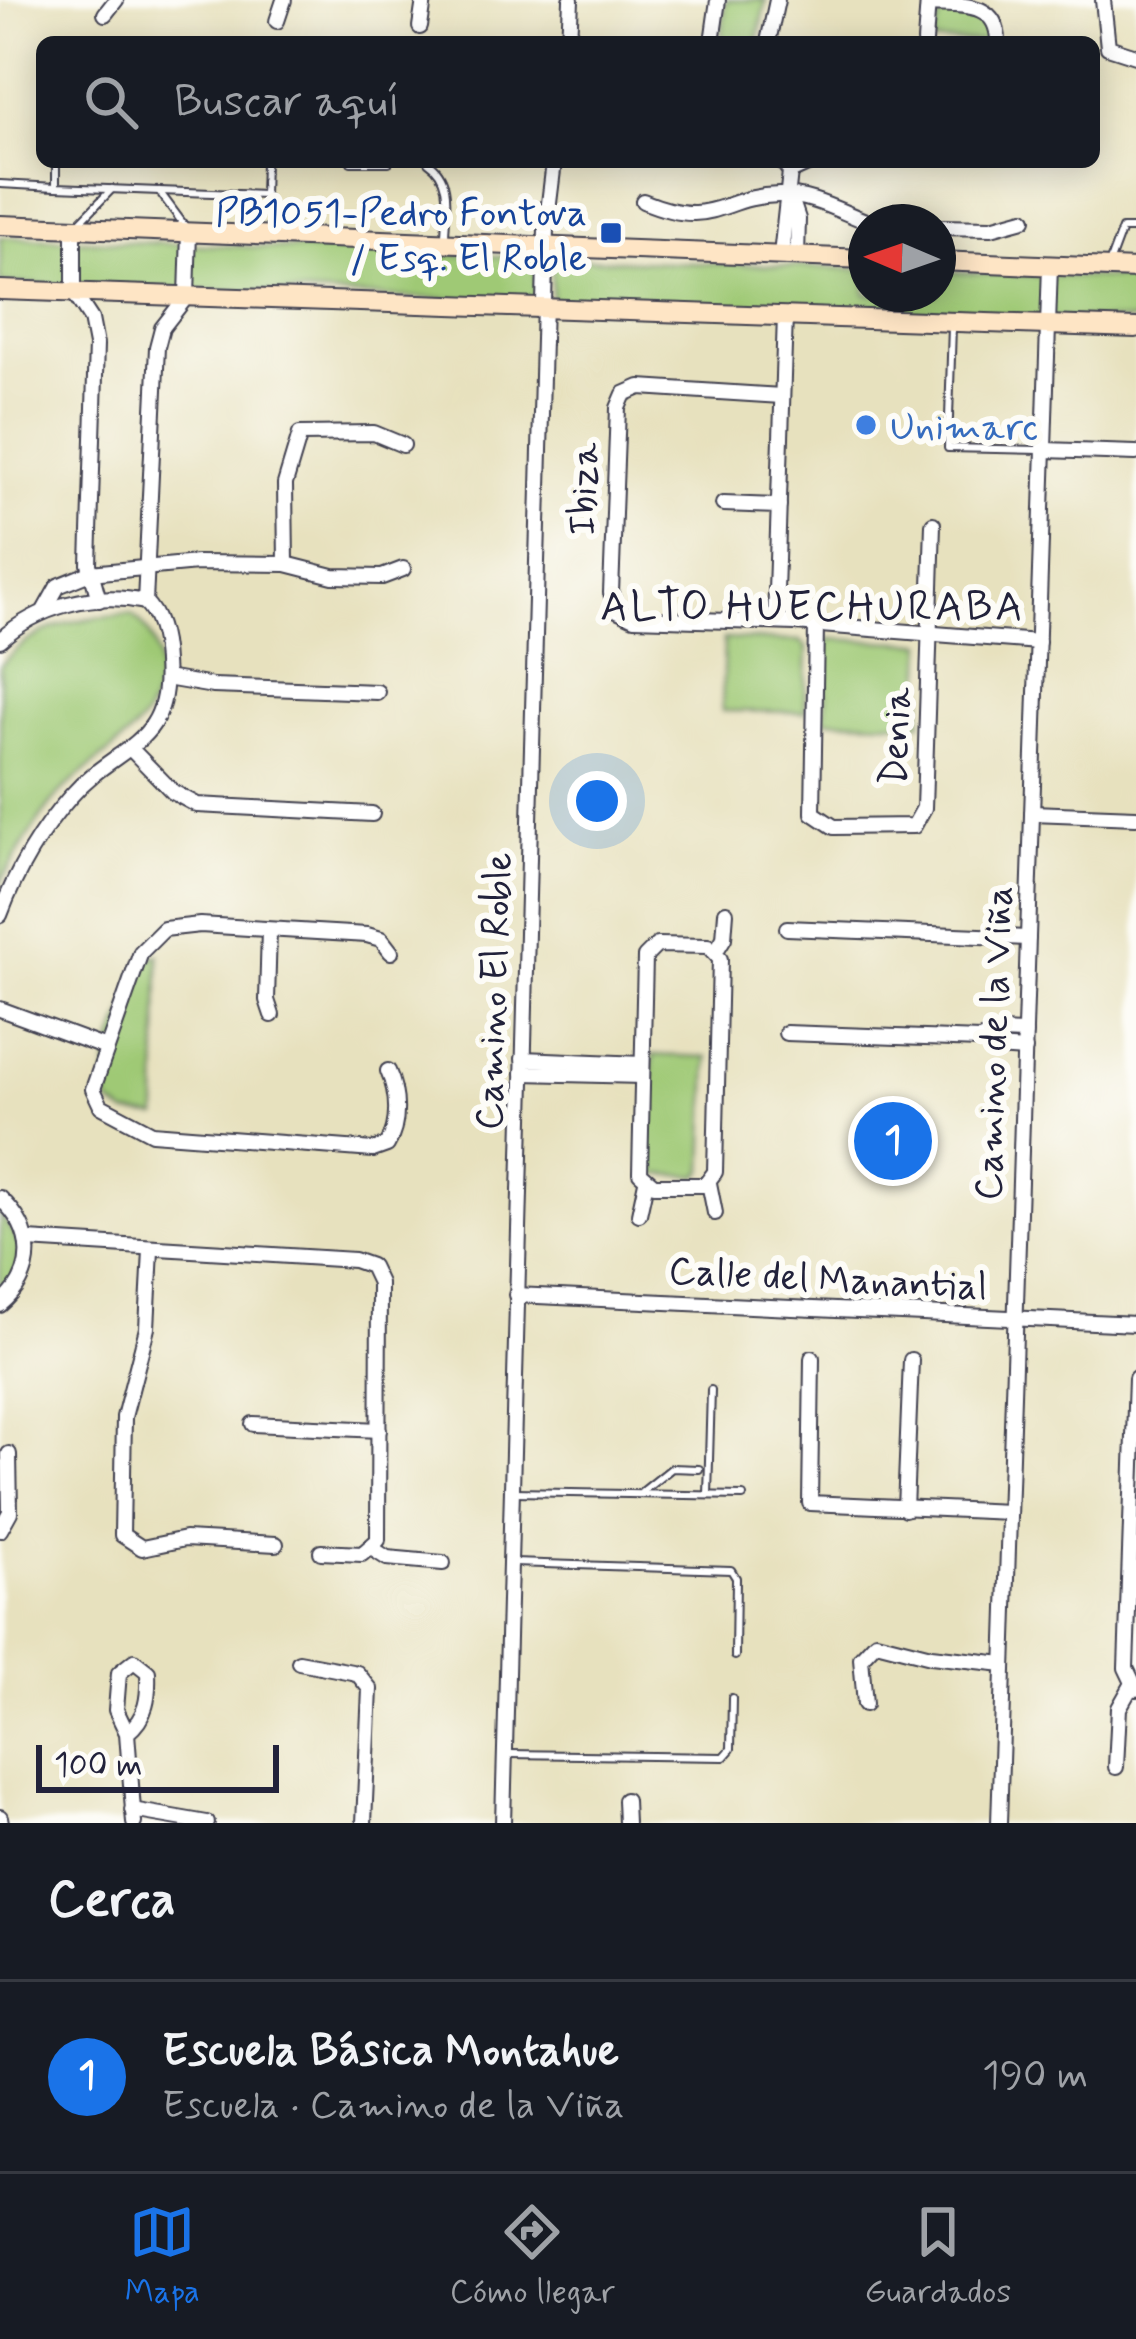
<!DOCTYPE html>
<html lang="es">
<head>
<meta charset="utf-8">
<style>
	body { margin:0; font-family:Mynerve,sans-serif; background:#242831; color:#f1f3f6 }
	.compass { position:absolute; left:848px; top:204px; width:108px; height:108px; border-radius:50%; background:#171b24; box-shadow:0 6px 30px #0003; rotate:272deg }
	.scale { position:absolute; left:36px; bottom:30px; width:243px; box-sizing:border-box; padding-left:12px; border:6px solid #22223b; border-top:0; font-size:33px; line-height:42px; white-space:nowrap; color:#22223b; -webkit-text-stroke:9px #fdfcf7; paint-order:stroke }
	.you { position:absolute; left:597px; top:801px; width:42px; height:42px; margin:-30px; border:9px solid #fff; border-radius:50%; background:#1a73e8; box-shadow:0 0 0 18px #1a73e833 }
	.badge { display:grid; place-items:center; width:78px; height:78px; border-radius:50%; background:#1a73e8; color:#fff; font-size:39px; font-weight:700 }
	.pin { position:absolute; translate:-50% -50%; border:6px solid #fff; box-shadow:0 3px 12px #0006 }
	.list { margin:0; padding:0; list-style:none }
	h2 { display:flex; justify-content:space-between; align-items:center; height:156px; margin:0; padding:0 48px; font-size:51px }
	h2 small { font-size:39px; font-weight:400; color:#9ea1a6 }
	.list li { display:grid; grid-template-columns:78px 1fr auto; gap:36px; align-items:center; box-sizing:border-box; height:192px; padding:0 48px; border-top:3px solid #363941 }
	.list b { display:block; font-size:45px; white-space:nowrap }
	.list p { margin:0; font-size:39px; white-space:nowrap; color:#9ea1a6 }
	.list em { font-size:39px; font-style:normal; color:#9ea1a6 }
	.icon { flex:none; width:66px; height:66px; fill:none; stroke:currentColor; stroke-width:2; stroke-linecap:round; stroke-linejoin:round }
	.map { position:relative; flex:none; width:1136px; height:1823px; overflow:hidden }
	.search { position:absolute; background:#171b24; box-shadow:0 6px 30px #0003; left:36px; right:36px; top:36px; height:132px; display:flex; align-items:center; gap:30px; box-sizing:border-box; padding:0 42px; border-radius:18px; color:#9ea1a6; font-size:45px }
	.sheet { height:348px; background:#171b24 }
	nav { display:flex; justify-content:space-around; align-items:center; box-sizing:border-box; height:168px; border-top:3px solid #363941; background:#171b24; font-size:33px; color:#9ea1a6 }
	nav a { display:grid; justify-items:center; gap:6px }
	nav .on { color:#1a73e8 }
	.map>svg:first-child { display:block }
	.green { fill:#9fc975; stroke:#607658; stroke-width:3 }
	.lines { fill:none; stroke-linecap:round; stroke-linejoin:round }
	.lane-casing { stroke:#403f4f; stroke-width:10 }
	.street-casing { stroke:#403f4f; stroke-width:18 }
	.secondary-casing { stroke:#403f4f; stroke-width:22 }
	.lane { stroke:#fff; stroke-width:6 }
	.street { stroke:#fff; stroke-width:14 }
	.secondary { stroke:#fee5c5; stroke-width:18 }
	.transit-dot { fill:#1a4fb4; stroke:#fdfcf7; stroke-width:4.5 }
	.shop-dot { fill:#3f7fe0; stroke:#fdfcf7; stroke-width:4.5 }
	.labels { text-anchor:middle; stroke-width:12; stroke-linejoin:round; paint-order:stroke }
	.transit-label { font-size:39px; fill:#164399; stroke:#fdfcf7; text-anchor:end }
	.shop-label { font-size:39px; fill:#366cbe; stroke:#fdfcf7; text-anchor:start }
	.street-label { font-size:39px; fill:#22223b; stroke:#fdfcf7 }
	.neighbourhood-label { font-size:42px; letter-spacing:3px; fill:#22223b; stroke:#fdfcf7 }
</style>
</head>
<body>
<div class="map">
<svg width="1136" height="1823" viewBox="0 0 1136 1823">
	<rect width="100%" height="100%" fill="#fdfcf7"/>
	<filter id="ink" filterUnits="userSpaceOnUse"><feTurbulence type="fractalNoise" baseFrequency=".00833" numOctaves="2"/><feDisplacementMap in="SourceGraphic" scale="24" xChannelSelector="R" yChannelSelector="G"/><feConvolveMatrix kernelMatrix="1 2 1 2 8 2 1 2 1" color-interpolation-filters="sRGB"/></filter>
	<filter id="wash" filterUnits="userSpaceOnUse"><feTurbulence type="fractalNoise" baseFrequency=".004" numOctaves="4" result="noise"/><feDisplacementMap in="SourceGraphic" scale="48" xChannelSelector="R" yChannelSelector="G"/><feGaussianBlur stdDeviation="2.7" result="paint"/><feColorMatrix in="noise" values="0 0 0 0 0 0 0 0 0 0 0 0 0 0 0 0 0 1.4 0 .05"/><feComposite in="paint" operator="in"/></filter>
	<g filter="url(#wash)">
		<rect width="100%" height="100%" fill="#e7e1be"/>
		<g class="green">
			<polygon points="726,0 766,0 757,42 721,42"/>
			<polygon points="941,13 969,14 987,26 990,42 933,42"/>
			<polygon points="0,237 535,258 535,302 0,283"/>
			<polygon points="552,258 866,269 866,294 938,294 938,272 1136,279 1136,321 552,304"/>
			<path d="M131,614C163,637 165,681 146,715C131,742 79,770 56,798C34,824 17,853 0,884V666C35,625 80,617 131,614Z"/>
			<polygon points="724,639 800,641 807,648 805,712 722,711"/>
			<polygon points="828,639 924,643 921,723 825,720"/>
			<path d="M159,955L157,1117L127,1114L109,1103C94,1057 133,999 150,957Z"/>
			<polygon points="653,1055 708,1057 704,1171 698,1176 654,1174 648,1167"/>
			<polygon points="0,1213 20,1245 16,1278 0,1294"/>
		</g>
	</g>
	<g filter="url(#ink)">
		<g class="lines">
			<defs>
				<g id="lane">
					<polyline points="56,162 56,187 264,195 265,162"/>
					<polyline points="351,162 389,162"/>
					<path d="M428,162C454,179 445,212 445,239"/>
					<polyline points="0,184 56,187"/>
					<polyline points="159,191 187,229"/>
					<polyline points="264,195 289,232"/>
					<polyline points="77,225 112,189"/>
					<polyline points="1109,264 1122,229 1136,229"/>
					<polyline points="952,326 948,448 1041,450"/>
					<polyline points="513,1492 743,1496"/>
					<polyline points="642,1492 672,1468 699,1469"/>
					<polyline points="708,1495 711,1390"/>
					<polyline points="513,1563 731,1570 736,1578 735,1656"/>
					<polyline points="508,1754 724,1757 731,1749 732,1698"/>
				</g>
				<g id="street">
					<polyline points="1103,0 1108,47 1136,56"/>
					<path d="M928,4C960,6 998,0 998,42"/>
					<polyline points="105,14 116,0"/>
					<polyline points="277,21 284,0"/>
					<polyline points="420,27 424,0"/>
					<polyline points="569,42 571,0"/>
					<polyline points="712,42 718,0"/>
					<polyline points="768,42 777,0"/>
					<polyline points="925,42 928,0"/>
					<polyline points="790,172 812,162"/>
					<polyline points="790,195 798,219 797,256"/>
					<path d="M643,201C715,231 719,196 779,195C810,194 839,211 868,222"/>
					<polyline points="938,227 991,228 1024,219"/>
					<polyline points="74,228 74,293 91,319 96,345 89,564 99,600"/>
					<polyline points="781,255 790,172 783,162"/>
					<polyline points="782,396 640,387 624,394 618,408 611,593 617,610 634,618 795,623 1038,642"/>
					<polyline points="1045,450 1136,453"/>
					<polyline points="723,504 779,506"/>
					<polyline points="286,564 285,484 300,434 374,433 403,445"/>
					<polyline points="44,611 58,586 90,573 197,563 286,564 333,576 382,577 403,569"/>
					<polyline points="775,622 785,315"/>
					<polyline points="816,625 813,813 834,827 914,826 924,808 933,524"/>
					<path d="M0,640C38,606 94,591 145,602"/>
					<polyline points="166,678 213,686 377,692"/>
					<polyline points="131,749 173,792 197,805 372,814"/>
					<polyline points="1032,813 1136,817"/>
					<path d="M0,915C16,872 40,831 71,796C116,744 172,747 165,662C164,640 160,617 145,602L157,347L162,328L187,296L189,232"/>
					<polyline points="787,928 1028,938"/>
					<polyline points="269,930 267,1000 272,1015"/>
					<polygon points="657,945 708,946 720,959 715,1172 705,1185 654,1185 640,1173 645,957"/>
					<polyline points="716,951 724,938 726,912"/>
					<polyline points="0,1009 106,1048"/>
					<polyline points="786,1033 980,1040 998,1032 1025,1033"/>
					<polyline points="980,1040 996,1048 1025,1050"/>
					<polyline points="523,1059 642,1064"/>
					<path d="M388,1071C398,1093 400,1124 387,1145L373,1150L152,1133L101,1106L93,1089L141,952L164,929L200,925L367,935L381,939L391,952"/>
					<polyline points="523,1073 642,1076"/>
					<polyline points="709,1183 715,1213"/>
					<path d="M0,1198C35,1230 38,1273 0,1305"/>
					<polyline points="639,1214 646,1182"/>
					<polyline points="28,1240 354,1260 371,1266 379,1283 378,1540 362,1554 321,1552"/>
					<polyline points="151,1250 147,1328 124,1417 122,1535 142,1548 185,1539 276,1544"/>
					<polyline points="516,1295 1136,1324"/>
					<polyline points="812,1358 810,1503 1009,1512"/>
					<polyline points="1136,1378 1126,1668 1136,1689"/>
					<polyline points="253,1424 379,1430"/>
					<polyline points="905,1509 911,1360"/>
					<polyline points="0,1530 10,1512 9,1454"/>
					<polyline points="373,1549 387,1558 443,1563"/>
					<polyline points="299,1662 357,1673 370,1689 364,1823"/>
					<polyline points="865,1704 861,1658 876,1642 931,1656 1004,1664"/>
					<path d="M127,1733C147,1717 149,1697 148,1672L134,1661L119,1673L116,1710L127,1733L134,1823"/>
					<polyline points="1116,1767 1119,1708 1132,1685"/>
					<polyline points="625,1800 626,1823"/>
					<polyline points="132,1810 207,1823"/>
					<polyline points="0,1817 1,1823"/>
					<polyline points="503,1823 546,228 554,162"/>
					<polyline points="999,1823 1050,265"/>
				</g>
				<g id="secondary">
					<polyline points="0,225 866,259"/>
					<polyline points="938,261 1136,269"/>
					<polyline points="0,290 1136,328"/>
				</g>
			</defs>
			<use href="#lane" class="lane-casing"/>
			<use href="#street" class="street-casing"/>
			<use href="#secondary" class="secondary-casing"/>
			<use href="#lane" class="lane"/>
			<use href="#street" class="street"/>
			<use href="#secondary" class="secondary"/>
		</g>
	</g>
	<rect class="transit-dot" x="599" y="221" width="24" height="24" rx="6"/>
	<circle class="shop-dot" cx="866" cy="425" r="12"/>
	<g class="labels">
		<g class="transit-label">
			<text x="587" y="225">PB1051-Pedro Fontova<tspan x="587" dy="45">/ Esq. El Roble</tspan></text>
		</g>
		<g class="shop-label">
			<text x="890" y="439">Unimarc</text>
		</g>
		<g class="street-label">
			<text transform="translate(582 489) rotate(-88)" y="14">Ibiza</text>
			<text transform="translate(894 736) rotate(-87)" y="14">Denia</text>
			<text transform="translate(492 991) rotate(-88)" y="14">Camino El Roble</text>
			<text transform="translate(992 1043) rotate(-88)" y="14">Camino de la Viña</text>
			<text transform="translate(828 1277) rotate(3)" y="14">Calle del Manantial</text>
		</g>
		<g class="neighbourhood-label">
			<text x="813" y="620">ALTO HUECHURABA</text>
		</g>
	</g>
</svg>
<svg class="compass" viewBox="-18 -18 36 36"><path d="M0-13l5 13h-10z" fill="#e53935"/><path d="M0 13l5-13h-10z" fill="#9ea1a6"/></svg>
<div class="scale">100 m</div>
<div class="you"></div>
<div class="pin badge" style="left:893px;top:1141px">1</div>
<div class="search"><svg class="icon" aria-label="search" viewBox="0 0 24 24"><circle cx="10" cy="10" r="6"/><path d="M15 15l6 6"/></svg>Buscar aquí</div>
</div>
<section class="sheet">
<h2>Cerca<small></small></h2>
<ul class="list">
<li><span class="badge">1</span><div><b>Escuela Básica Montahue</b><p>Escuela · Camino de la Viña</p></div><em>190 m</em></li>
</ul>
</section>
<nav>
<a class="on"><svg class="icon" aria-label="map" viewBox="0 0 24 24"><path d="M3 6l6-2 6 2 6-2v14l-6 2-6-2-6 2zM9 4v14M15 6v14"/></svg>Mapa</a>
<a><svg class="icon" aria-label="directions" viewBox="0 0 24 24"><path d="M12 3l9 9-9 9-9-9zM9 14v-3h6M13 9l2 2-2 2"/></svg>Cómo llegar</a>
<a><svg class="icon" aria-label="saved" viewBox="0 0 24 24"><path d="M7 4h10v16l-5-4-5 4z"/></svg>Guardados</a>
</nav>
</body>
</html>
